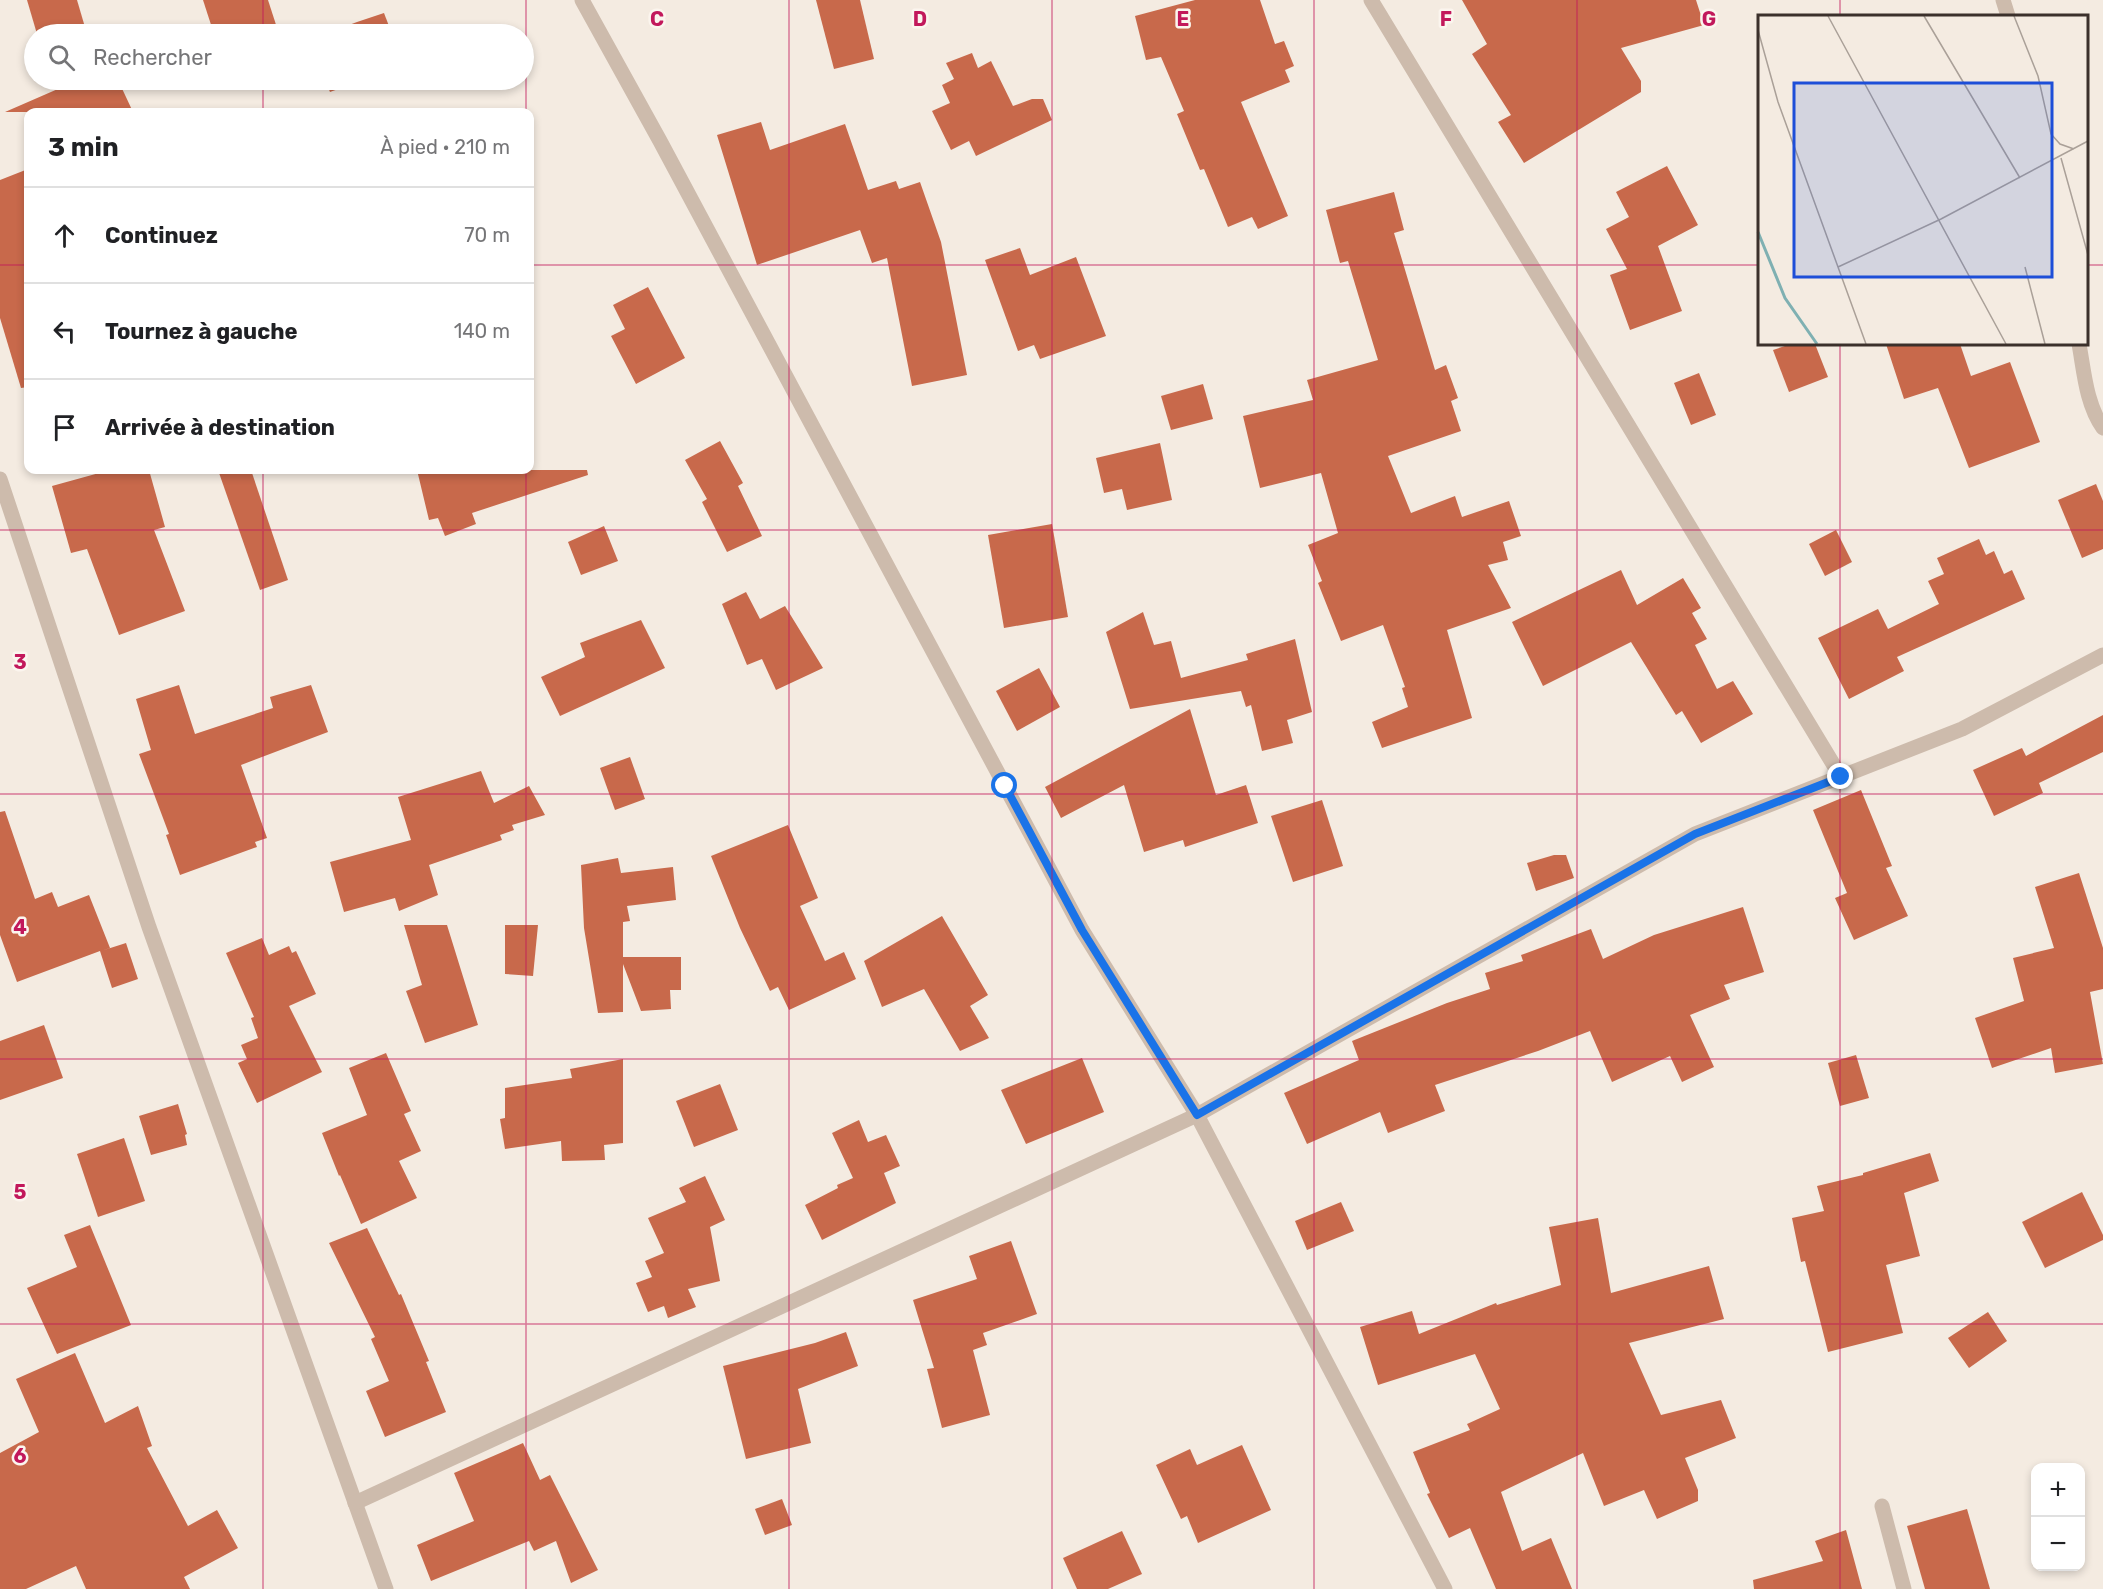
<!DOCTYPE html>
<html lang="fr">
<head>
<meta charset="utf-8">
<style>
	body { margin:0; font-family:Rubik,sans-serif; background:#f2f2f2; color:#202124 }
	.controls { position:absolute; right:18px; bottom:18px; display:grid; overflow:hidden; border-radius:12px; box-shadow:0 3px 9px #0003 }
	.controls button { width:54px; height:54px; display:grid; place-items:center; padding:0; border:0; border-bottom:2px solid #e0e0e0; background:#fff; color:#202124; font:30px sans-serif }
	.stop { position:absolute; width:18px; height:18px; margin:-14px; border:4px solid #1a73e8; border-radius:50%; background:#fff }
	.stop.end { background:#1a73e8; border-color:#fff; box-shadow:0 2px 6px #0008 }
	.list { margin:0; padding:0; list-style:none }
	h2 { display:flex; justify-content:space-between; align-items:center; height:78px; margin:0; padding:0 24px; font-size:26px }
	h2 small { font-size:20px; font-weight:400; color:#757577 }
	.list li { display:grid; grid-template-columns:39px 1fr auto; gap:18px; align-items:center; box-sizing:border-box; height:96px; padding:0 24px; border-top:2px solid #e0e0e0 }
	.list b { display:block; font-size:22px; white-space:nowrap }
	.list em { font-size:20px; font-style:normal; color:#757577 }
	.icon { flex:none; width:33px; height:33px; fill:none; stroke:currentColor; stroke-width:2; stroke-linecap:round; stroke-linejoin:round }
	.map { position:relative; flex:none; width:2103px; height:1589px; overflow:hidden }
	.search { position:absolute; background:#fff; box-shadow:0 3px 9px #0003; left:24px; top:24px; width:510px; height:66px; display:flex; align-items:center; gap:15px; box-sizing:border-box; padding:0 21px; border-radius:33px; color:#757577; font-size:22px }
	.panel { position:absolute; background:#fff; box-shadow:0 3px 9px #0003; left:24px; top:108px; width:510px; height:366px; border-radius:12px }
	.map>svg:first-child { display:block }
	.building { fill:#c8694b }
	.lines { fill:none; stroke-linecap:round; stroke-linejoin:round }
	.minor { stroke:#cdbbac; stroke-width:15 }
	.route { stroke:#1a73e8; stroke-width:8 }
	.grid { fill:none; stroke:#c2185b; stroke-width:1.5; stroke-opacity:0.55 }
	.inset-river { fill:none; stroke:#7fb0b2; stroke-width:3 }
	.inset-road { fill:none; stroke:#aaa098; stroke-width:1.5 }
	.view { fill:#1d4ed8; fill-opacity:0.15; stroke:#1d4ed8; stroke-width:3 }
	.inset-edge { fill:none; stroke:#3b302b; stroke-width:3 }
	.grid-label { font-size:20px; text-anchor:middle; font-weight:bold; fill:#c2185b; stroke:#fbf5ee; stroke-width:5; stroke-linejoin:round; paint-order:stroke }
</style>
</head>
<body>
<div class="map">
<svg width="2103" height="1589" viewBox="0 0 2103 1589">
	<rect width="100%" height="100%" fill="#f4ebe1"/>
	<g class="building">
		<polygon points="27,0 77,0 87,34 37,34"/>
		<polygon points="203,0 268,0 279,34 214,34"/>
		<polygon points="816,0 860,0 874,59 834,69"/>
		<polygon points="1195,0 1260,0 1275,44 1284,41 1294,66 1285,70 1290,82 1241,102 1288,216 1258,229 1252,217 1228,227 1204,169 1200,170 1177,114 1184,111 1161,57 1146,60 1135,16"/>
		<polygon points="1462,0 1696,0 1704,25 1621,48 1641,81 1641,92 1524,163 1498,122 1511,115 1472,54 1487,44"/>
		<polygon points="384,13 392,34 325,34 357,22"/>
		<polygon points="972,53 978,68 991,61 1013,106 1032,99 1043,99 1052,120 976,156 969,141 951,150 932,111 950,103 942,85 954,79 946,63"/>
		<polygon points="65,80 118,80 133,112 5,112 67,85"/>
		<polygon points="325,80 363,80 330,92"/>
		<polygon points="761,122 770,150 845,124 868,190 896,181 899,189 920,182 941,242 967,375 912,386 887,258 872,263 860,230 757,265 717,135"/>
		<polygon points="1667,166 1698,225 1658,246 1682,311 1630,330 1610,275 1627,269 1606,229 1629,217 1616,192"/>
		<polygon points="28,169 28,387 21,388 0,318 0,180"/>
		<polygon points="1394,192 1404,230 1394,233 1435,370 1446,365 1458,398 1451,401 1461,431 1388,456 1411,513 1455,496 1462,517 1509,501 1521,536 1503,542 1508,560 1488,565 1511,608 1447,630 1472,718 1382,748 1372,722 1408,707 1402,688 1405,687 1383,625 1341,641 1318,583 1322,581 1308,545 1338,533 1321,473 1260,488 1243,416 1313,400 1307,380 1378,360 1348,261 1340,263 1326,210"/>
		<polygon points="1020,248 1030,275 1076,257 1106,336 1040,359 1034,345 1018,351 985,260"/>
		<polygon points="648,287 685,358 636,384 611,336 625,329 613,305"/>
		<polygon points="1791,344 1815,344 1828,377 1789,392 1773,350"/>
		<polygon points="1886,344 1960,344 1971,376 2010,362 2040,442 1969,468 1938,388 1904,399"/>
		<polygon points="1699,373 1716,415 1691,425 1674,383"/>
		<polygon points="1203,384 1213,419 1171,430 1161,396"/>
		<polygon points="720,441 743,483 738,486 762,536 727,552 702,502 707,499 685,460"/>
		<polygon points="1160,443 1172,500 1127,510 1122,489 1104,493 1096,458"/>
		<polygon points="110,470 149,470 165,527 154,530 185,611 119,635 87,549 71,553 52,486"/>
		<polygon points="218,470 251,470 288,580 260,590"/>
		<polygon points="417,470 587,470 588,475 472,513 476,524 445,536 438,518 429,520"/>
		<polygon points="2096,484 2103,501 2103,549 2082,558 2058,500"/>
		<polygon points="1052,524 1068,617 1004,628 988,535"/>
		<polygon points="604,526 618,561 581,575 568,542"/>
		<polygon points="1836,530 1852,562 1825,576 1809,544"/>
		<polygon points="1979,539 1986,555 1994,551 2004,574 2012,570 2025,599 1897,657 1904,671 1849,699 1818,638 1878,609 1888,629 1939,604 1928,581 1944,574 1937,558"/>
		<polygon points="1621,570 1637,605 1683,578 1701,608 1692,613 1707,639 1695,645 1717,689 1733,681 1753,714 1701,743 1682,711 1676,715 1631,642 1543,686 1512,622"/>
		<polygon points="746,592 760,619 785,606 823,668 776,690 762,659 747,665 722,604"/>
		<polygon points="1143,612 1154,645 1171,641 1181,678 1248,660 1246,654 1295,639 1312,712 1287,720 1293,743 1262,751 1251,705 1246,707 1241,691 1130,709 1106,632"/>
		<polygon points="641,620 665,668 560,716 541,677 585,657 580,643"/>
		<polygon points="1039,668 1060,707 1017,731 996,691"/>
		<polygon points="179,685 195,734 273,708 270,697 311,685 328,732 241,765 267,838 255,842 257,847 180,875 166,835 169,834 139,754 151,750 136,699"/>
		<polygon points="1190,709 1216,795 1246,785 1258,823 1185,847 1183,840 1144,852 1124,785 1061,818 1045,787"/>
		<polygon points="2103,715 2103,752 2039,783 2043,793 1994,816 1973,770 2022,748 2026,756"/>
		<polygon points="630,757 645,799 615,810 600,768"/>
		<polygon points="481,771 494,803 529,786 545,815 512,825 514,830 500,835 502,840 429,865 438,895 399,911 395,898 344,912 330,862 411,840 398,797"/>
		<polygon points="1861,790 1892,866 1886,868 1908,916 1854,940 1835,898 1847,893 1813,810"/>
		<polygon points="1322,800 1343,866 1293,882 1271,816"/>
		<polygon points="5,811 35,899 52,892 58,907 89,895 110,948 101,951 126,943 138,979 112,988 100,951 17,982 0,935 0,812"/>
		<polygon points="788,825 818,898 800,906 825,961 844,952 856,979 789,1010 778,987 770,991 740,928 711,856"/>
		<polygon points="1554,855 1566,855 1574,878 1536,891 1527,863"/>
		<polygon points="618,858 621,873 673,867 676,900 627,906 630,921 623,922 623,957 681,957 681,990 670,990 671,1009 641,1011 623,964 623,1012 598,1013 584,928 581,865"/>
		<polygon points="2079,873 2103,948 2103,989 2090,992 2103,1064 2055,1073 2051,1048 1992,1068 1975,1018 2024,1001 2013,958 2054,948 2035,887"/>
		<polygon points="1743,907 1764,972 1724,985 1730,999 1690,1015 1714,1067 1682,1082 1670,1056 1612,1082 1590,1031 1538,1051 1435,1085 1445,1111 1388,1133 1380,1112 1307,1144 1284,1093 1359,1060 1352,1041 1447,1003 1490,989 1485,973 1523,961 1521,955 1591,929 1603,959 1654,935"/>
		<polygon points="942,916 988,995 970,1006 989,1038 960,1051 924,989 882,1007 864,961"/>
		<polygon points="404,925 447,925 478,1025 425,1043 406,991 422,985"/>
		<polygon points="505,925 538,925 533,976 505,974"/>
		<polygon points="262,938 269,955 289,946 292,953 296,951 316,994 289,1006 322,1072 257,1103 238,1063 247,1059 241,1045 258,1038 251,1018 254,1017 226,953"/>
		<polygon points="44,1025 63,1078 0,1100 0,1041"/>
		<polygon points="386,1053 411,1111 404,1114 421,1151 399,1161 417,1198 361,1224 340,1175 339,1176 322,1133 367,1115 349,1068"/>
		<polygon points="1856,1055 1869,1098 1840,1106 1828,1063"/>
		<polygon points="1082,1058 1104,1112 1026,1144 1001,1090"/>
		<polygon points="623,1059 623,1143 604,1145 605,1160 562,1161 561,1141 505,1149 500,1119 505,1118 505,1088 572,1078 570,1069"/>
		<polygon points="720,1084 738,1130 694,1147 676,1101"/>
		<polygon points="178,1104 187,1134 185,1135 187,1145 151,1155 139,1116"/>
		<polygon points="859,1120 868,1142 886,1135 900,1166 884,1173 896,1203 822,1240 805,1205 838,1188 837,1185 853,1178 832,1133"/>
		<polygon points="124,1138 145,1201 98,1217 77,1154"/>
		<polygon points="1930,1153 1939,1181 1904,1193 1920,1256 1886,1265 1903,1333 1828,1352 1805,1261 1801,1262 1792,1218 1824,1211 1817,1186 1863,1175 1863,1173"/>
		<polygon points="705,1176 725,1220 710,1227 720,1281 688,1289 696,1307 668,1318 664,1306 648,1312 636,1283 652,1277 645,1261 664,1253 648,1218 686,1202 679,1188"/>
		<polygon points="2082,1192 2103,1235 2103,1240 2045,1268 2022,1222"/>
		<polygon points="1341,1202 1354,1231 1307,1250 1295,1221"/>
		<polygon points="1598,1218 1611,1293 1709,1266 1724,1319 1629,1343 1661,1415 1721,1400 1736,1438 1685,1458 1698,1490 1698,1501 1657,1519 1644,1490 1604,1506 1583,1453 1501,1492 1522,1551 1551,1538 1572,1589 1496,1589 1470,1528 1449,1538 1427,1494 1430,1493 1413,1452 1470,1430 1467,1424 1500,1409 1475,1354 1378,1385 1360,1327 1412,1311 1419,1334 1496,1303 1497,1305 1561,1285 1549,1227"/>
		<polygon points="90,1225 131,1325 57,1354 27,1288 77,1267 64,1235"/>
		<polygon points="367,1228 399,1295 401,1294 429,1361 426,1362 446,1412 385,1437 366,1391 389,1381 371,1339 375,1337 329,1243"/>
		<polygon points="1011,1241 1037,1314 983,1333 987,1345 973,1350 990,1415 942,1428 927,1369 934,1368 913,1300 977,1279 969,1256"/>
		<polygon points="1988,1312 2007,1341 1969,1368 1948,1338"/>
		<polygon points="846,1332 858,1366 798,1389 811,1443 746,1459 723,1366 815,1343"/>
		<polygon points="75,1353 105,1423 138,1406 152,1446 147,1448 188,1526 217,1510 238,1548 184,1577 190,1589 86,1589 76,1566 26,1589 0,1589 0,1453 39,1432 16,1379"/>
		<polygon points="523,1443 540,1480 550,1475 598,1570 571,1583 556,1541 534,1551 529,1541 431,1581 417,1545 474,1521 454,1473"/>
		<polygon points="1242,1445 1271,1510 1198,1543 1187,1516 1181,1519 1156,1465 1190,1449 1197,1465"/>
		<polygon points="782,1499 792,1525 765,1535 755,1509"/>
		<polygon points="1967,1509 1990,1589 1925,1589 1907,1526"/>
		<polygon points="1846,1530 1862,1589 1754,1589 1753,1580 1823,1561 1815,1541"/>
		<polygon points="1122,1531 1142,1574 1108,1589 1077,1589 1063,1558"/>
	</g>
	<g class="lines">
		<g class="minor">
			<polyline points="582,0 660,141 1082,930 1197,1115 1445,1589"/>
			<polyline points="1371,0 1841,777"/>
			<polyline points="2003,0 2008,16"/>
			<path d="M2079,344C2084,371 2086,404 2103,428"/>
			<polyline points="0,479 149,927 386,1589"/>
			<polyline points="355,1503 1197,1115 1695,834 1962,729 2103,655"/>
			<polyline points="1882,1506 1904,1589"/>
		</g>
	</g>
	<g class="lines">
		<polyline class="route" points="1005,786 1082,930 1197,1115 1695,834 1841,777"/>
	</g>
	<path class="grid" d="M263,0V34M526,0V112M789,0V1589M1052,0V1589M1314,0V1589M1577,0V1589M1840,0V16M263,80V112M0,265H28M530,265H1760M2086,265H2103M1840,344V1589M263,470V1589M526,470V1589M0,530H2103M0,794H2103M0,1059H2103M0,1324H2103"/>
	<g transform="translate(1758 15)">
		<rect width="330" height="330" fill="#f4ebe1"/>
		<path class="inset-river" d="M0,217L27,283L59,329"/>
		<path class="inset-road" d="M70,1L248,329M166,1L262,163M256,1L280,61L293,119L302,129L316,134M0,15L20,87L108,329M303,143L330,240M80,252L183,204L330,126M267,252L287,329"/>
		<path class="view" d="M36,68H294V262H36Z"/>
		<rect width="330" height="330" class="inset-edge"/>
	</g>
	<g class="grid-label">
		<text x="657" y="26">C</text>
		<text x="920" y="26">D</text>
		<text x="1183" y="26">E</text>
		<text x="1446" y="26">F</text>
		<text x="1709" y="26">G</text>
		<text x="20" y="669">3</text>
		<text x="20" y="934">4</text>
		<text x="20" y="1199">5</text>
		<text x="20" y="1463">6</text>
	</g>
</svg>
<div class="controls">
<button>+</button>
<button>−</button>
</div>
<div class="stop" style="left:1005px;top:786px"></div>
<div class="stop end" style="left:1841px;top:777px"></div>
<div class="search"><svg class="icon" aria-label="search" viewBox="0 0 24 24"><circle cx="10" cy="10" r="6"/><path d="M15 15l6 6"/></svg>Rechercher</div>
<section class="panel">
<h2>3 min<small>À pied · 210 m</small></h2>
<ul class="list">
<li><svg class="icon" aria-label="ahead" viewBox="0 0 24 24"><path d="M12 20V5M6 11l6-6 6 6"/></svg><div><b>Continuez</b></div><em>70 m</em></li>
<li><svg class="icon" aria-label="left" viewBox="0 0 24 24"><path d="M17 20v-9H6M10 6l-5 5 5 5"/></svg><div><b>Tournez à gauche</b></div><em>140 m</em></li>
<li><svg class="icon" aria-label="arrive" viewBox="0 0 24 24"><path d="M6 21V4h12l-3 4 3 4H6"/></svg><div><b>Arrivée à destination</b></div></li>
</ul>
</section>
</div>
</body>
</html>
